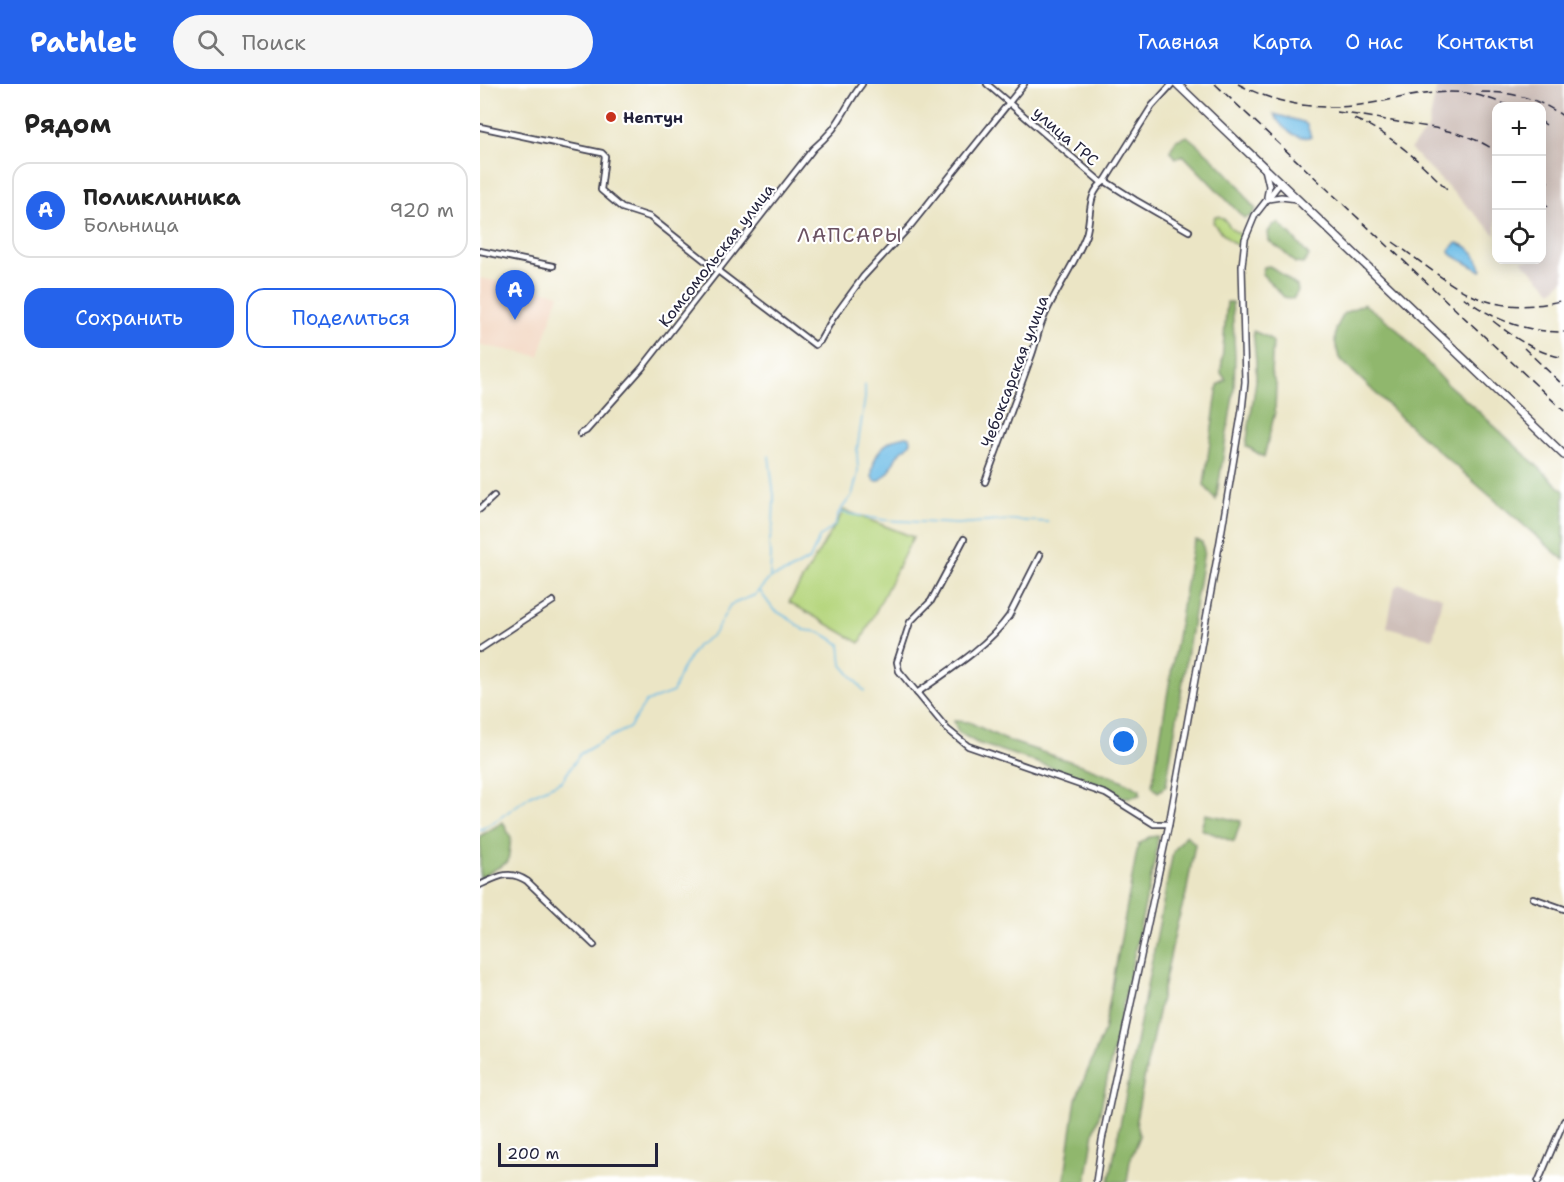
<!DOCTYPE html>
<html lang="ru">
<head>
<meta charset="utf-8">
<style>
	body { margin:0; font-family:"Shantell Sans",sans-serif; background:#f6f6f6; color:#222 }
	.controls { position:absolute; right:18px; top:18px; display:grid; overflow:hidden; border-radius:12px; box-shadow:0 3px 15px #0003 }
	.controls button { width:54px; height:54px; display:grid; place-items:center; padding:0; border:0; border-bottom:2px solid #e0e0e0; background:#fff; color:#222; font:30px sans-serif }
	.scale { position:absolute; left:18px; bottom:15px; width:160px; box-sizing:border-box; padding-left:6px; border:3px solid #22223b; border-top:0; font-size:16px; line-height:21px; white-space:nowrap; color:#22223b; -webkit-text-stroke:4px #fff; paint-order:stroke }
	.you { position:absolute; left:644px; top:658px; width:21px; height:21px; margin:-15px; border:4px solid #fff; border-radius:50%; background:#1a73e8; box-shadow:0 0 0 9px #1a73e833 }
	.badge { display:grid; place-items:center; width:39px; height:39px; border-radius:50%; background:#2563eb; color:#fff; font-size:20px; font-weight:700 }
	.pin { position:absolute; translate:-50% -50px; filter:drop-shadow(0 2px 3px #0008) }
	.pin::after { content:''; position:absolute; top:32px; width:21px; height:18px; background:inherit; clip-path:polygon(0 0,100% 0,50% 100%) }
	.list { margin:0; padding:0; list-style:none }
	h2 { display:flex; justify-content:space-between; align-items:center; height:78px; margin:0; padding:0 24px; font-size:26px }
	h2 small { font-size:20px; font-weight:400; color:#767676 }
	.list li { display:grid; grid-template-columns:39px 1fr auto; gap:18px; align-items:center; box-sizing:border-box; height:96px; margin:0 12px 12px; padding:0 12px; border:2px solid #e0e0e0; border-radius:18px }
	.list b { display:block; font-size:22px; white-space:nowrap }
	.list p { margin:0; font-size:20px; white-space:nowrap; color:#767676 }
	.list em { font-size:20px; font-style:normal; color:#767676 }
	.actions { display:flex; gap:12px; padding:18px 24px }
	.actions a { flex:1; padding:14px 0; border:2px solid #2563eb; border-radius:18px; text-align:center; font-size:21px; color:#2563eb }
	.actions .main { background:#2563eb; color:#fff }
	.icon { flex:none; width:33px; height:33px; fill:none; stroke:currentColor; stroke-width:2; stroke-linecap:round; stroke-linejoin:round }
	.map { position:relative; flex:none; width:1084px; height:1098px; overflow:hidden }
	header { display:flex; align-items:center; gap:36px; box-sizing:border-box; height:84px; padding:0 30px; background:#2563eb; color:#fff }
	header strong { font-size:28px }
	nav { display:flex; gap:33px; margin-inline-start:auto; font-size:21px }
	.search { width:420px; height:54px; background:#f6f6f6; display:flex; align-items:center; gap:15px; box-sizing:border-box; padding:0 21px; border-radius:33px; color:#767676; font-size:22px }
	main { display:flex }
	aside { flex:1; background:#fff }
	.map>svg:first-child { display:block }
	.built { fill:#f2d4be }
	.industrial { fill:#cfc0ba }
	.green { fill:#b6d67e; stroke:#6c7c5c; stroke-width:1.5 }
	.forest { fill:#90b76d; stroke:#596c54; stroke-width:1.5 }
	.water { fill:#6bbbe6; stroke:#466e90; stroke-width:1.5 }
	.lines { fill:none; stroke-linecap:round; stroke-linejoin:round }
	.stream { stroke:#6bbbe6; stroke-width:1.5 }
	.minor-casing { stroke:#403f50; stroke-width:8 }
	.tertiary-casing { stroke:#403f50; stroke-width:8 }
	.trunk-casing { stroke:#403f50; stroke-width:10 }
	.minor { stroke:#fff; stroke-width:4.5 }
	.tertiary { stroke:#fff; stroke-width:5 }
	.trunk { stroke:#fff; stroke-width:7 }
	.rail { stroke:#22223b; stroke-width:1.5; stroke-dasharray:9 4.5; stroke-linecap:butt }
	.poi-dot { fill:#c8321e; stroke:#fff; stroke-width:2 }
	.labels { text-anchor:middle; stroke-width:4.5; stroke-linejoin:round; paint-order:stroke }
	.poi-label { font-size:16px; font-weight:bold; fill:#22223b; stroke:#fff; text-anchor:start }
	.street-label { font-size:16px; fill:#22223b; stroke:#fff }
	.quarter-label { font-size:20px; letter-spacing:1.5px; fill:#6b5262; stroke:#fff }
</style>
</head>
<body>
<header>
<strong>Pathlet</strong>
<div class="search"><svg class="icon" aria-label="search" viewBox="0 0 24 24"><circle cx="10" cy="10" r="6"/><path d="M15 15l6 6"/></svg>Поиск</div>
<nav><a>Главная</a><a>Карта</a><a>О нас</a><a>Контакты</a></nav>
</header>
<main>
<aside>
<h2>Рядом<small></small></h2>
<ul class="list">
<li><span class="badge">A</span><div><b>Поликлиника</b><p>Больница</p></div><em>920 m</em></li>
</ul>
<div class="actions"><a class="main">Сохранить</a><a>Поделиться</a></div>
</aside>
<div class="map">
<svg width="1084" height="1098" viewBox="0 0 1084 1098">
	<rect width="100%" height="100%" fill="#fff"/>
	<filter id="ink" filterUnits="userSpaceOnUse"><feTurbulence type="fractalNoise" baseFrequency=".0167" numOctaves="2"/><feDisplacementMap in="SourceGraphic" scale="12" xChannelSelector="R" yChannelSelector="G"/><feConvolveMatrix kernelMatrix="1 2 1 2 8 2 1 2 1" color-interpolation-filters="sRGB"/></filter>
	<filter id="wash" filterUnits="userSpaceOnUse"><feTurbulence type="fractalNoise" baseFrequency=".008" numOctaves="4" result="noise"/><feDisplacementMap in="SourceGraphic" scale="24" xChannelSelector="R" yChannelSelector="G"/><feGaussianBlur stdDeviation="1.35" result="paint"/><feColorMatrix in="noise" values="0 0 0 0 0 0 0 0 0 0 0 0 0 0 0 0 0 1.4 0 .05"/><feComposite in="paint" operator="in"/></filter>
	<g filter="url(#wash)">
		<rect width="100%" height="100%" fill="#ebe5c5"/>
		<polygon class="built" points="0,194 79,210 59,272 0,261"/>
		<g class="industrial">
			<polygon points="957,0 1084,0 1084,196 1072,207 1041,176 1062,176 1062,22 1017,22 1016,151 930,65 948,45"/>
			<polygon points="920,500 962,513 953,555 907,543 915,503"/>
		</g>
		<g class="green">
			<path d="M735,132C746,132 746,140 753,146C756,148 759,149 762,151V157L758,162C750,158 738,146 733,138Z"/>
			<polygon points="364,426 433,453 380,559 309,518"/>
		</g>
		<g class="forest">
			<path d="M707,52C726,67 743,84 759,102C765,110 768,119 776,125L771,132L764,134L703,71L696,74L690,67L696,56Z"/>
			<polygon points="798,139 810,150 829,172 823,180 815,179 803,167 789,157 788,148 793,141"/>
			<path d="M789,182C800,187 807,196 817,202L818,207L813,215L804,213L782,190L784,183Z"/>
			<polygon points="747,218 752,218 755,272 754,306 736,416 724,401 738,301 746,296 741,289"/>
			<polygon points="884,220 914,242 965,298 996,325 1084,407 1084,476 933,345 859,274 855,257 856,245 864,229"/>
			<polygon points="773,247 787,253 793,258 791,290 796,300 795,328 784,373 766,362 776,297 776,277"/>
			<polygon points="716,456 722,458 724,467 686,702 678,708 672,702 712,464"/>
			<polygon points="474,637 489,638 526,656 604,682 639,695 660,706 660,711 652,713 640,713 616,699 541,673 497,659 478,648"/>
			<polygon points="725,730 761,737 754,758 721,745"/>
			<polygon points="23,738 31,754 28,778 0,794 0,752"/>
			<polygon points="706,751 715,760 706,810 697,840 667,980 656,1036 660,1052 650,1077 647,1098 629,1098 693,768"/>
			<polygon points="678,752 676,770 619,1032 614,1048 606,1098 584,1098 596,1015 624,947 658,761 669,753"/>
		</g>
		<g class="water">
			<path d="M794,30L823,38L827,41L831,53C814,56 801,43 794,30Z"/>
			<path d="M977,159C993,163 996,173 1002,186L1001,187L970,170L969,166Z"/>
			<path d="M425,352L430,353L431,357C429,363 425,364 420,368C410,380 415,386 399,397H395L392,393C392,371 403,357 425,352Z"/>
		</g>
		<g class="lines">
			<g class="stream">
				<polyline points="289,372 294,412 293,441 289,460 291,470 290,493"/>
				<polyline points="360,427 372,411 378,389 377,366 385,314 385,301"/>
				<polyline points="279,506 293,525 311,536 324,546 340,548 360,560 362,581 384,607"/>
				<polyline points="0,746 17,736 51,711 82,697 100,670 124,656 149,644 166,618 193,608 201,587 217,562 234,550 250,521 275,511 290,494 309,487 330,475 339,454 355,441 359,428 404,436 477,440 531,436 568,438"/>
			</g>
		</g>
	</g>
	<g filter="url(#ink)">
		<g class="lines">
			<defs>
				<g id="minor">
					<polyline points="507,0 622,99"/>
					<polyline points="0,43 122,69 125,72 121,106 142,124 170,133 238,187 335,261 340,257 353,234 383,193 431,141 544,0"/>
					<polyline points="625,97 655,116 709,147"/>
					<polyline points="0,167 73,182"/>
					<path d="M100,350L106,347L162,284L333,65C340,59 347,52 353,45C364,30 371,14 382,0"/>
					<path d="M505,398C520,357 536,315 551,273C556,260 558,246 564,233C576,205 595,180 606,151C612,133 606,109 625,97L672,22L692,0"/>
					<polyline points="0,425 14,412"/>
					<polyline points="484,455 451,517 430,538 417,578 419,587 467,645 488,662 626,710 674,740 689,740"/>
					<polyline points="0,565 73,517"/>
					<path d="M437,609C468,587 507,563 529,532L560,471"/>
					<path d="M0,801C17,793 29,785 47,797L114,861"/>
					<polyline points="1053,814 1084,825"/>
					<polyline points="1058,1098 1084,1037"/>
				</g>
				<g id="tertiary">
					<polyline points="785,85 789,102 787,113"/>
					<polyline points="788,115 801,113 817,115"/>
					<polyline points="616,1098 622,1056 689,740 740,457 762,326 765,298 762,182 765,155 775,131 800,99"/>
				</g>
				<polyline id="trunk" points="697,0 1084,371"/>
			</defs>
			<use href="#minor" class="minor-casing"/>
			<use href="#tertiary" class="tertiary-casing"/>
			<use href="#trunk" class="trunk-casing"/>
			<use href="#minor" class="minor"/>
			<use href="#tertiary" class="tertiary"/>
			<use href="#trunk" class="trunk"/>
			<g class="rail">
				<polyline points="735,0 1084,327"/>
				<path d="M758,0C788,16 822,24 856,23C898,22 943,4 986,9C1001,11 1016,17 1030,22"/>
				<path d="M1001,8C1032,8 1059,14 1084,33"/>
				<path d="M857,28C879,31 901,35 923,39C955,44 990,48 1017,68"/>
				<path d="M874,35C911,49 940,78 968,106"/>
				<polyline points="1062,38 1066,41"/>
				<polyline points="1062,92 1071,101"/>
				<polyline points="1062,116 1070,125"/>
				<path d="M913,158C938,175 970,203 998,214C1025,225 1056,223 1084,216"/>
				<path d="M983,213C1013,236 1046,248 1084,248"/>
				<path d="M1013,237C1036,255 1055,268 1084,274"/>
				<polyline points="1044,264 1084,302"/>
			</g>
		</g>
	</g>
	<circle class="poi-dot" cx="131" cy="33" r="6"/>
	<g class="labels">
		<g class="poi-label">
			<text x="143" y="39">Нептун</text>
		</g>
		<g class="street-label">
			<text transform="translate(586 52) rotate(41)" y="6">улица ГРС</text>
			<text transform="translate(236 171) rotate(-52)" y="6">Комсомольская улица</text>
			<text transform="translate(534 287) rotate(-69)" y="6">Чебоксарская улица</text>
		</g>
		<g class="quarter-label">
			<text x="370" y="158">ЛАПСАРЫ</text>
		</g>
	</g>
</svg>
<div class="controls">
<button>+</button>
<button>−</button>
<button><svg class="icon" aria-label="locate" viewBox="0 0 24 24"><circle cx="12" cy="12" r="6"/><path d="M12 2v4M12 18v4M2 12h4M18 12h4"/></svg></button>
</div>
<div class="scale">200 m</div>
<div class="you"></div>
<div class="pin badge" style="left:35px;top:236px">A</div>
</div>
</main>
</body>
</html>
